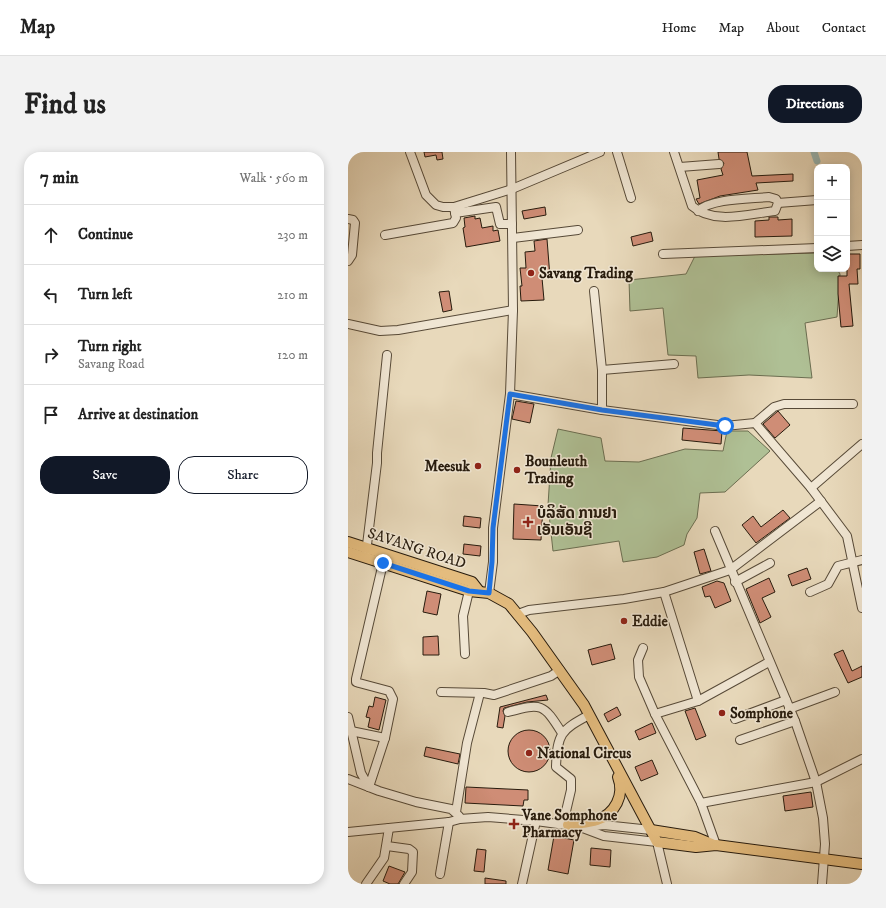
<!DOCTYPE html>
<html lang="en">
<head>
<meta charset="utf-8">
<style>
	body { margin:0; font-family:"IM FELL DW Pica","Noto Sans Lao",serif; background:#f2f2f2; color:#222 }
	.controls { position:absolute; right:12px; top:12px; display:grid; overflow:hidden; border-radius:8px; box-shadow:0 2px 10px #0003 }
	.controls button { width:36px; height:36px; display:grid; place-items:center; padding:0; border:0; border-bottom:1px solid #e0e0e0; background:#fff; color:#222; font:20px sans-serif }
	.stop { position:absolute; width:12px; height:12px; margin:-9px; border:3px solid #1a73e8; border-radius:50%; background:#fff }
	.stop.end { background:#1a73e8; border-color:#fff; box-shadow:0 1px 4px #0008 }
	.list { margin:0; padding:0; list-style:none }
	h2 { display:flex; justify-content:space-between; align-items:center; height:52px; margin:0; padding:0 16px; font-size:17px }
	h2 small { font-size:13px; font-weight:400; color:#767676 }
	.list li { display:grid; grid-template-columns:26px 1fr auto; gap:12px; align-items:center; box-sizing:border-box; height:60px; padding:0 16px; border-top:1px solid #e0e0e0 }
	.list b { display:block; font-size:15px; white-space:nowrap }
	.list p { margin:0; font-size:13px; white-space:nowrap; color:#767676 }
	.list em { font-size:13px; font-style:normal; color:#767676 }
	.actions { display:flex; gap:8px; padding:12px 16px }
	.actions a { flex:1; padding:9px 0; border:1px solid #111827; border-radius:16px; text-align:center; font-size:14px; color:#111827 }
	.actions .main { background:#111827; color:#fff }
	.icon { flex:none; width:22px; height:22px; fill:none; stroke:currentColor; stroke-width:2; stroke-linecap:round; stroke-linejoin:round }
	.map { position:relative; flex:none; width:514px; height:732px; overflow:hidden; border-radius:16px }
	header { display:flex; align-items:center; gap:24px; box-sizing:border-box; height:56px; padding:0 20px; background:#fff; border-bottom:1px solid #e0e0e0 }
	header strong { font-size:19px }
	nav { display:flex; gap:22px; margin-inline-start:auto; font-size:14px }
	.intro { display:flex; align-items:center; justify-content:space-between; box-sizing:border-box; height:96px; padding:0 24px }
	h1 { margin:0; font-size:28px }
	.button { padding:10px 18px; border-radius:16px; background:#111827; color:#fff; font-size:14px; font-weight:700 }
	main { display:flex; gap:24px; padding:0 24px }
	aside { flex:1; background:#fff; border-radius:16px; box-shadow:0 2px 10px #0003 }
	.map>svg:first-child { display:block }
	.green { fill:#afc095; stroke:#6b6e51 }
	.lines { fill:none; stroke-linecap:round; stroke-linejoin:round }
	.canal { stroke:#99b9b7; stroke-width:7 }
	.building { fill:#cf8d76; stroke:#271b0d }
	.minor-casing { stroke:#574a38; stroke-width:10 }
	.major-casing { stroke:#271b0d; stroke-width:12 }
	.minor { stroke:#f0e6d3; stroke-width:8 }
	.major { stroke:#e4bc7e; stroke-width:10 }
	.route { stroke:#1a73e8; stroke-width:5 }
	.poi-dot { fill:#8f2418; stroke:#f0e6d3; stroke-width:1.5 }
	.labels { text-anchor:middle; stroke-width:3; stroke-linejoin:round; paint-order:stroke }
	.poi-label { font-size:15px; font-weight:bold; fill:#271b0d; stroke:#f0e6d3; text-anchor:start }
	.street-label { font-size:15px; fill:#271b0d; stroke:#f0e6d3 }
</style>
</head>
<body>
<header>
<strong>Map</strong>
<nav><a>Home</a><a>Map</a><a>About</a><a>Contact</a></nav>
</header>
<div class="intro"><h1>Find us</h1><a class="button">Directions</a></div>
<main>
<aside>
<h2>7 min<small>Walk · 560 m</small></h2>
<ul class="list">
<li><svg class="icon" aria-label="ahead" viewBox="0 0 24 24"><path d="M12 20V5M6 11l6-6 6 6"/></svg><div><b>Continue</b></div><em>230 m</em></li>
<li><svg class="icon" aria-label="left" viewBox="0 0 24 24"><path d="M17 20v-9H6M10 6l-5 5 5 5"/></svg><div><b>Turn left</b></div><em>210 m</em></li>
<li><svg class="icon" aria-label="right" viewBox="0 0 24 24"><path d="M7 20v-9h11M14 6l5 5-5 5"/></svg><div><b>Turn right</b><p>Savang Road</p></div><em>120 m</em></li>
<li><svg class="icon" aria-label="arrive" viewBox="0 0 24 24"><path d="M6 21V4h12l-3 4 3 4H6"/></svg><div><b>Arrive at destination</b></div></li>
</ul>
<div class="actions"><a class="main">Save</a><a>Share</a></div>
</aside>
<div class="map">
<svg width="514" height="732" viewBox="0 0 514 732">
	<rect width="100%" height="100%" fill="#e8d9bb"/>
	<filter id="stains"><feTurbulence type="fractalNoise" baseFrequency=".005" numOctaves="4"/><feColorMatrix values="0 0 0 0 .2 0 0 0 0 .09 0 0 0 0 .02 0 0 0 .5 -.17"/></filter>
	<radialGradient id="worn" r=".72"><stop offset=".6" stop-color="#630" stop-opacity="0"/><stop offset="1" stop-color="#630" stop-opacity=".3"/></radialGradient>
	<g class="green">
		<polygon points="469,101 469,117 489,117 492,122 489,165 457,171 464,226 401,223 350,226 348,204 320,203 315,156 282,159 281,128 338,122 347,104"/>
		<polygon points="210,277 253,286 257,309 291,310 337,297 375,299 379,279 400,279 422,299 377,340 352,341 349,366 339,382 336,393 309,405 275,410 271,389 205,399 200,353 203,306"/>
	</g>
	<g class="lines">
		<polyline class="canal" points="466,0 469,9"/>
	</g>
	<g class="building">
		<polygon points="76,0 94,0 95,7 89,8 88,3 77,5"/>
		<polygon points="370,0 399,0 404,24 445,22 445,29 408,31 410,38 372,44 351,52 348,47 352,46 349,28 375,23 373,17 376,11 371,7"/>
		<polygon points="197,55 198,63 176,67 174,59"/>
		<polygon points="127,64 127,67 132,66 134,76 145,74 145,79 150,78 152,89 118,95 115,76 117,75 116,66"/>
		<polygon points="421,65 430,65 430,68 444,67 444,84 407,85 407,69 421,68"/>
		<polygon points="303,80 305,89 285,94 283,85"/>
		<polygon points="199,87 202,125 194,126 196,148 173,149 172,134 174,134 172,116 178,116 177,100 187,99 186,89"/>
		<polygon points="499,102 512,102 512,117 509,117 510,132 501,132 505,174 493,175 490,142 490,124 499,124"/>
		<polygon points="101,139 104,158 95,160 91,140"/>
		<polygon points="168,249 186,252 182,271 164,267"/>
		<polygon points="430,259 442,273 427,286 415,272"/>
		<polygon points="335,276 374,279 373,292 334,288"/>
		<polygon points="166,352 195,354 193,388 165,387"/>
		<polygon points="435,358 442,366 408,391 394,373 405,364 413,375"/>
		<polygon points="116,364 133,366 132,376 115,374"/>
		<polygon points="116,392 133,394 132,404 115,402"/>
		<polygon points="356,397 363,419 352,422 346,400"/>
		<polygon points="459,416 463,427 444,434 440,423"/>
		<polygon points="421,426 427,440 414,446 423,465 412,471 398,437"/>
		<polygon points="369,429 376,431 383,449 367,456 362,444 357,445 354,435"/>
		<polygon points="79,439 93,442 89,463 75,460"/>
		<polygon points="90,484 91,503 75,503 75,485"/>
		<polygon points="263,492 267,507 244,513 240,498"/>
		<polygon points="495,498 504,519 514,514 514,525 500,531 486,502"/>
		<polygon points="198,543 200,548 179,550 156,556 155,559 157,564 155,576 149,575 152,555"/>
		<polygon points="27,545 38,548 31,578 20,575 22,566 18,565 21,554 25,555"/>
		<polygon points="269,555 273,563 260,570 256,562"/>
		<polygon points="347,556 358,584 348,588 337,559"/>
		<polygon points="304,571 308,581 291,588 287,579"/>
		<circle cx="181" cy="599" r="21"/>
		<polygon points="78,595 112,602 110,612 76,604"/>
		<polygon points="304,608 310,622 293,629 287,615"/>
		<polygon points="118,635 180,638 180,648 176,648 175,654 117,651"/>
		<polygon points="463,640 465,655 437,659 435,644"/>
		<polygon points="206,684 226,688 220,722 200,718"/>
		<polygon points="243,696 263,698 262,715 242,713"/>
		<polygon points="129,697 138,698 136,720 126,719"/>
		<polygon points="41,714 57,720 50,732 42,732 35,729"/>
		<polygon points="137,726 158,729 158,732 137,732"/>
	</g>
	<g class="lines">
		<defs>
			<g id="minor">
				<polyline points="62,0 78,43 88,53 95,55 106,55 164,37 252,0"/>
				<polyline points="269,0 283,46"/>
				<path d="M326,0L344,54C366,73 400,62 427,59L430,51L428,47L421,45C402,47 364,46 350,59"/>
				<polyline points="332,15 371,12"/>
				<polyline points="430,51 469,48"/>
				<polyline points="107,61 148,55 152,72 164,72"/>
				<polyline points="0,67 5,68 7,71 4,103 0,109"/>
				<polyline points="37,83 105,71 108,66 106,55"/>
				<polyline points="165,86 230,78"/>
				<polyline points="499,94 514,93"/>
				<polyline points="315,102 469,96"/>
				<polyline points="246,139 254,218 254,258"/>
				<polyline points="0,172 32,179 50,178 165,158"/>
				<polyline points="254,218 326,212"/>
				<polyline points="162,242 254,258 377,274 407,271 463,336 499,384 514,456"/>
				<polyline points="407,271 426,255 436,252 505,252"/>
				<polyline points="463,336 514,292"/>
				<polyline points="367,379 447,569 468,630 475,666 477,692 474,732"/>
				<polyline points="18,401 29,311 29,301 39,203"/>
				<polyline points="387,430 422,411"/>
				<polyline points="316,440 350,549"/>
				<polyline points="462,440 480,432 490,414 514,408"/>
				<polyline points="141,441 145,410 145,376 162,242 165,158 163,0"/>
				<polyline points="170,462 181,458 276,447 316,440 382,418 473,349"/>
				<polyline points="295,496 290,508 291,525 307,562 353,651 368,693"/>
				<polyline points="117,502 115,464 121,439"/>
				<polyline points="93,540 136,541 146,543 203,524 212,518"/>
				<polyline points="441,557 487,540"/>
				<path d="M160,560C194,551 195,551 214,581"/>
				<polyline points="307,562 350,549 421,510"/>
				<polyline points="0,565 13,621 21,635"/>
				<polyline points="387,567 438,548"/>
				<polyline points="3,579 37,586"/>
				<polyline points="392,588 447,569"/>
				<polyline points="0,627 31,639 68,650 103,657 111,664"/>
				<polyline points="21,635 37,586 45,547 41,539 11,531 8,530 8,527 35,411"/>
				<polyline points="353,651 468,630 514,607"/>
				<polyline points="108,660 119,591 132,541"/>
				<path d="M215,672L223,638V627L208,615C209,582 213,578 241,563"/>
				<polyline points="237,675 256,673 303,678"/>
				<polyline points="0,680 101,670 112,667 140,665 188,669 232,675 256,684 309,690 319,732"/>
				<polyline points="39,694 61,697 65,700 64,720 56,732"/>
				<polyline points="92,722 101,670"/>
				<polyline points="18,732 36,706 41,676"/>
				<polyline points="174,732 188,669"/>
			</g>
			<g id="major">
				<polyline points="0,390 124,430 131,439"/>
				<polyline points="0,400 121,439 141,441 161,452 184,480 236,553 309,690 348,695 368,693 514,712"/>
				<path d="M220,673C229,671 240,671 249,668C267,662 277,643 270,625"/>
				<polyline points="303,678 347,685 364,692"/>
			</g>
		</defs>
		<use href="#minor" class="minor-casing"/>
		<use href="#major" class="major-casing"/>
		<use href="#minor" class="minor"/>
		<use href="#major" class="major"/>
	</g>
	<g class="lines">
		<polyline class="route" points="35,411 121,439 141,441 144,410 145,376 162,242 254,258 377,274"/>
	</g>
	<g class="poi-dot">
		<circle cx="183" cy="121" r="4"/>
		<circle cx="130" cy="314" r="4"/>
		<circle cx="169" cy="318" r="4"/>
		<path d="M178 364h4v4h4v4h-4v4h-4v-4h-4v-4h4z"/>
		<circle cx="276" cy="469" r="4"/>
		<circle cx="374" cy="561" r="4"/>
		<circle cx="181" cy="601" r="4"/>
		<path d="M164 666h4v4h4v4h-4v4h-4v-4h-4v-4h4z"/>
	</g>
	<g class="labels">
		<g class="poi-label">
			<text x="191" y="126">Savang Trading</text>
			<text x="177" y="314">Bounleuth<tspan x="177" dy="17">Trading</tspan></text>
			<text x="122" y="319" text-anchor="end">Meesuk</text>
			<text x="189" y="366">ບໍລິສັດ ການຢາ<tspan x="189" dy="17">ເອັນເອັນຊີ</tspan></text>
			<text x="284" y="474">Eddie</text>
			<text x="382" y="566">Somphone</text>
			<text x="189" y="606">National Circus</text>
			<text x="174" y="668">Vane Somphone<tspan x="174" dy="17">Pharmacy</tspan></text>
		</g>
		<g class="street-label">
			<text transform="translate(69 396) rotate(18)" y="5">SAVANG ROAD</text>
		</g>
	</g>
	<rect width="100%" height="100%" filter="url(#stains)"/>
	<rect width="100%" height="100%" fill="url(#worn)"/>
</svg>
<div class="controls">
<button>+</button>
<button>−</button>
<button><svg class="icon" aria-label="layers" viewBox="0 0 24 24"><path d="M12 4l9 5-9 5-9-5zM3 14l9 5 9-5"/></svg></button>
</div>
<div class="stop" style="left:377px;top:274px"></div>
<div class="stop end" style="left:35px;top:411px"></div>
</div>
</main>
</body>
</html>
